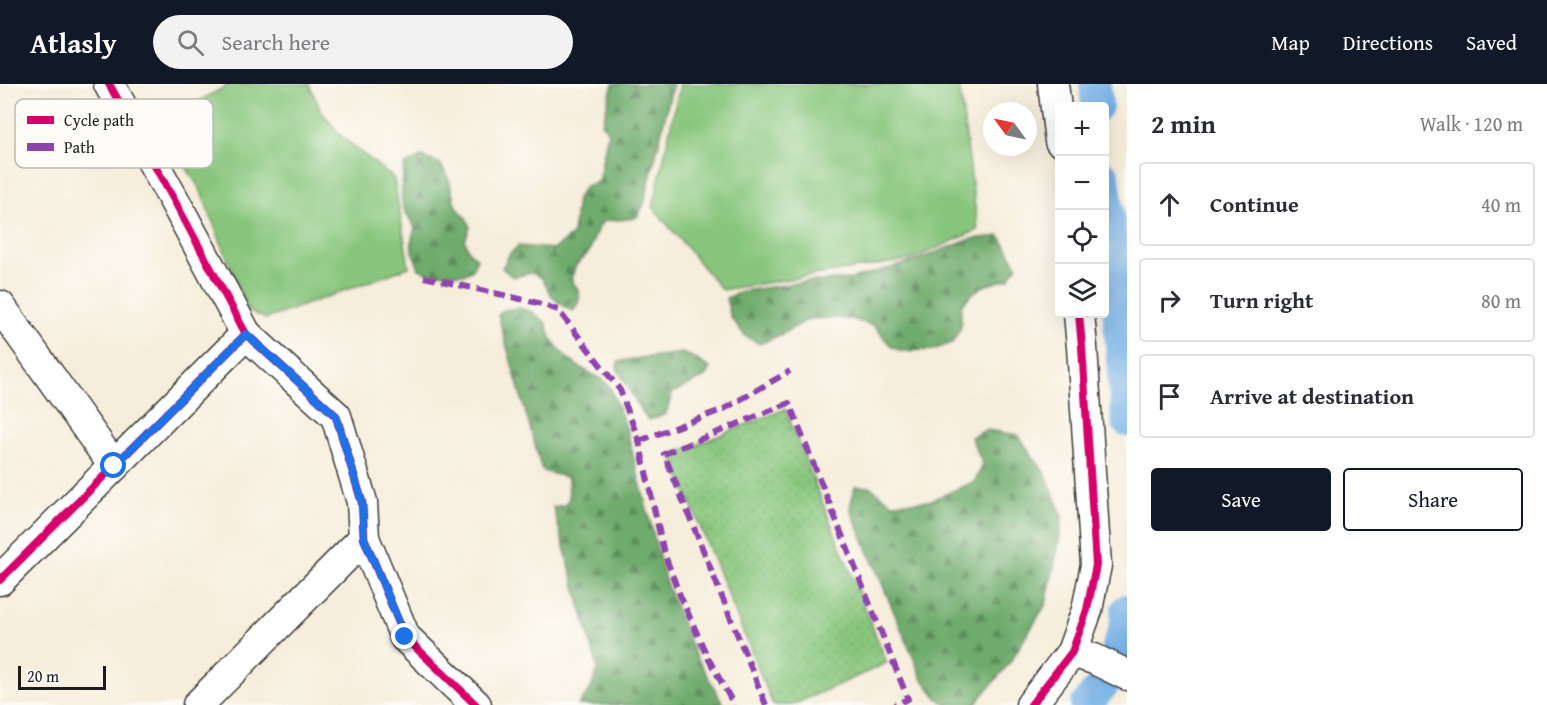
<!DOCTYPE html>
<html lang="en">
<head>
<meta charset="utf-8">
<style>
	body { margin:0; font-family:"Gentium Book Plus",serif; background:#f2f2f3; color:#2b2b33 }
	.controls { position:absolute; right:18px; top:18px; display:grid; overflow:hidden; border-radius:6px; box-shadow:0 6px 24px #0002 }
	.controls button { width:54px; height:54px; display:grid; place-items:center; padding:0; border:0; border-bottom:2px solid #e1e1e2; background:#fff; color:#2b2b33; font:30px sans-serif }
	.compass { position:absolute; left:983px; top:18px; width:54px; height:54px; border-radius:50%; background:#fff; box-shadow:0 6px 24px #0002; rotate:303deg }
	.scale { position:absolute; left:18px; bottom:15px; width:88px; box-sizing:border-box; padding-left:6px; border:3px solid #1c1c1c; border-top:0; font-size:16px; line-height:21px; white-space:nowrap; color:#1c1c1c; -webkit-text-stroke:4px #fdfcf7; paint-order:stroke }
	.stop { position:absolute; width:18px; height:18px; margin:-14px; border:4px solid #1a73e8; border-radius:50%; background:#fff }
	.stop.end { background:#1a73e8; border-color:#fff; box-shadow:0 2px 6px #0008 }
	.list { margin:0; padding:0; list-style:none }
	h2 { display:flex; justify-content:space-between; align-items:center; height:78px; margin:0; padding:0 24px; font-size:26px }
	h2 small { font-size:20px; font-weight:400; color:#7c7c81 }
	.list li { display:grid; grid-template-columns:39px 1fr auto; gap:18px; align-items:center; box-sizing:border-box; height:84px; margin:0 12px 12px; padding:0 12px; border:2px solid #e1e1e2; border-radius:6px }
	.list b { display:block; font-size:22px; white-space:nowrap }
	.list em { font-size:20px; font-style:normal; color:#7c7c81 }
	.actions { display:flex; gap:12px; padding:18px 24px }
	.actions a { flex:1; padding:14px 0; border:2px solid #111827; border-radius:6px; text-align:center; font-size:21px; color:#111827 }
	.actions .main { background:#111827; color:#fff }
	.icon { flex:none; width:33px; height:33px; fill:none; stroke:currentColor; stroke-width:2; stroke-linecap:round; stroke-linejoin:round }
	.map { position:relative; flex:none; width:1127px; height:621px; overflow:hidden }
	header { display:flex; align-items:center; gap:36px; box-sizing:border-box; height:84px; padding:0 30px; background:#111827; color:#fff }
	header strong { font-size:28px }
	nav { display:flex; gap:33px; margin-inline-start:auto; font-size:21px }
	.search { width:420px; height:54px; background:#f2f2f3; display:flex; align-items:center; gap:15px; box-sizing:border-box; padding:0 21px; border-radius:33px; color:#7c7c81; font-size:22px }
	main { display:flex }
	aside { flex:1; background:#fff }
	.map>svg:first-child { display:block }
	.green { fill:url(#green-dots); stroke:#52714c; stroke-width:1.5 }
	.forest { fill:url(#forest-firs); stroke:#456444; stroke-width:1.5 }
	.pitch { fill:#88c67d; stroke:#52714c; stroke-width:1.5 }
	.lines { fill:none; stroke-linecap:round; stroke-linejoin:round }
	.canal { stroke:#73afe5; stroke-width:32 }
	.street-casing { stroke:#3d3b38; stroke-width:33 }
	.street { stroke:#fff; stroke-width:30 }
	.quiet { stroke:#8e44ad; stroke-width:6; stroke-dasharray:12 6; stroke-linecap:butt }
	.cycleway-casing { stroke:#fdfcf7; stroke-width:11 }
	.cycleway { stroke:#d6006c; stroke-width:8 }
	.route { stroke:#1a73e8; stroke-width:8 }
	.key { fill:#fdfcf7; stroke:#bab9b5; stroke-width:1.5 }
	.key-label { font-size:16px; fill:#1c1c1c }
</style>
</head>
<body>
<header>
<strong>Atlasly</strong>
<div class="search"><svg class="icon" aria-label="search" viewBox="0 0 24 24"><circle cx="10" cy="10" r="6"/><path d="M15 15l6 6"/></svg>Search here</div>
<nav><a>Map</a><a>Directions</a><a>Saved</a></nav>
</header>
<main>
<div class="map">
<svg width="1127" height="621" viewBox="0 0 1127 621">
	<defs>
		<pattern id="green-dots" width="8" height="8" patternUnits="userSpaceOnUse" patternTransform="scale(1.5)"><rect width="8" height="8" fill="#88c67d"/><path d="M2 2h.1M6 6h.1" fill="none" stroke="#75aa6b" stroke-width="1.8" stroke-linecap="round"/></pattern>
		<pattern id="forest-firs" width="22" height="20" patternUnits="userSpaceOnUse" patternTransform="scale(1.5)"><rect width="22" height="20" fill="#6eab6c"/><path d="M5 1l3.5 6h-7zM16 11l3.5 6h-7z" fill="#5a8a58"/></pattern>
	</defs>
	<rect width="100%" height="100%" fill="#fdfcf7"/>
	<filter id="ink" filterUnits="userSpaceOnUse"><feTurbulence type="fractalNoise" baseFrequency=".0167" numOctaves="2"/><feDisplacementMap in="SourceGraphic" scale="12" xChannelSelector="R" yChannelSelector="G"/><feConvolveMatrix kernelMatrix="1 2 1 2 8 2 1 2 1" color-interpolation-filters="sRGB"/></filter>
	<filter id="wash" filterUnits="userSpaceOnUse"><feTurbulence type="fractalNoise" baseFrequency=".008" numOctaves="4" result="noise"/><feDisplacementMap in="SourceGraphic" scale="24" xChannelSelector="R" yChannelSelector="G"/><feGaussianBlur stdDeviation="1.35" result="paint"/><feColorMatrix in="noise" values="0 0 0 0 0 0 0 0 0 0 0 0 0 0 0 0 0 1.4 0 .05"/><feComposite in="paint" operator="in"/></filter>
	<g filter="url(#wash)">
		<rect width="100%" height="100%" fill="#f6edda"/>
		<polygon class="green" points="785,325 887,579 792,621 773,621 671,371"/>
		<g class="forest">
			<path d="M613,0H673L644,120L637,133C626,137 614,135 603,137L597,146L589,168L576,181L571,195C580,208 583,214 573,227C556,219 549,211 542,194L532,189L513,193L502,184L509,171L518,162L554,165L573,150L577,114L585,102L598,98L608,48L602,40Z"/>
			<path d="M421,73L440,79L449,96L455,121L466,134L470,143L465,156L468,166L477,175L471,187L465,190L429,189L419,185C413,168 408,162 415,145C412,137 405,129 403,122C400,112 403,92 405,81Z"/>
			<polygon points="1000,152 1017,182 1009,194 984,202 972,210 961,222 961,243 952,259 933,266 901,267 891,262 874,242 852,235 834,234 809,235 782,250 760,260 746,253 731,234 726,214 744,207 803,198 852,195 908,179 971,155"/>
			<path d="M519,224L532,228L546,239L552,256L565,272L579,283L603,296L610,303L626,343L665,496L694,569L724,621H578L591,604L598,585L553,423L566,421L569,415L568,394C559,389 550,392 542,386L498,231L504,226Z"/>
			<path d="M682,269L692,273L710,284L705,293L672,309L666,330L656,334L648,336L639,323L617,284L618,278C639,273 660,272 682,269Z"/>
			<polygon points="986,346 1018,351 1046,391 1062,432 1059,459 1046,520 1010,578 975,621 947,621 937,614 922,594 850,424 855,402 870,403 893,419 929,417 974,398 983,381 971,353"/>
		</g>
		<g class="pitch">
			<polygon points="230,0 309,0 321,27 341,52 394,95 409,183 266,235 248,227 200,105 167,53 172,50 164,36"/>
			<polygon points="680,0 959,0 978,146 909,176 722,206 653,123"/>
		</g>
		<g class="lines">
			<g class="canal">
				<polyline points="1095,0 1097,22"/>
				<polyline points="1104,93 1116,198 1127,337"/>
				<polyline points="1086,621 1107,596 1125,543 1127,526"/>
			</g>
		</g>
	</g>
	<g filter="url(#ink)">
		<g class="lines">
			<defs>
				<g id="street">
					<polyline points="109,0 174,116 246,250 336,332 362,418 364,454 405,553 476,621"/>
					<polyline points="1053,0 1060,57"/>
					<polyline points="0,222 114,382"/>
					<polyline points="0,496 246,250"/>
					<polyline points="1072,568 1094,575 1127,591"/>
					<polyline points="198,621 364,454"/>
					<polyline points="1031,621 1072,568 1087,526 1096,481 1082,263 1079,230"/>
				</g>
			</defs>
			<use href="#street" class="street-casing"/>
			<use href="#street" class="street"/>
			<g class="quiet">
				<polyline points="424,193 538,219 558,226 620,306 639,357 664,469 679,509 707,572 734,621"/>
				<polyline points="639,357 724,325 790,287"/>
				<polyline points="766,621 664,370 789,319 908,615 894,621"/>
			</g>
			<defs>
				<g id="cycleway">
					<polyline points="109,0 174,116 246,250 336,332 362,418 364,454 405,553 476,621"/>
					<polyline points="0,496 246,250"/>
					<polyline points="1031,621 1072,568 1087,526 1096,481 1082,263 1079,230"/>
				</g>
			</defs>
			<use href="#cycleway" class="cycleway-casing"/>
			<use href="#cycleway" class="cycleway"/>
		</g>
	</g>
	<g class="lines" filter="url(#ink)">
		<polyline class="route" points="114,382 246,250 336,332 362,418 364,454 405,553"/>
	</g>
	<rect x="15" y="15" width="198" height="69" rx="9" class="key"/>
	<rect x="27" y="32" width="27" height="8" fill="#d6006c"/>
	<rect x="27" y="59" width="27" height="8" fill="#8e44ad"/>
	<g class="key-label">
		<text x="64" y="42">Cycle path</text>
		<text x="64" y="69">Path</text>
	</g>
</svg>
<div class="controls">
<button>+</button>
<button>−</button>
<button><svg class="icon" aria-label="locate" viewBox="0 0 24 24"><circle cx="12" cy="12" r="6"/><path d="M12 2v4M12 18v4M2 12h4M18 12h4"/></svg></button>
<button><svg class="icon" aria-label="layers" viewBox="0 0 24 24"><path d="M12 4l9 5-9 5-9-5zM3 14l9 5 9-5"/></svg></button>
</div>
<svg class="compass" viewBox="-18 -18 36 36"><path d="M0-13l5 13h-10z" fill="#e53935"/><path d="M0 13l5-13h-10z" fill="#7c7c81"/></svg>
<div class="scale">20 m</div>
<div class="stop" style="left:114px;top:382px"></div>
<div class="stop end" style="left:405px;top:553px"></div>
</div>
<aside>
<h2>2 min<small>Walk · 120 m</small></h2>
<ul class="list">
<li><svg class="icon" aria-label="ahead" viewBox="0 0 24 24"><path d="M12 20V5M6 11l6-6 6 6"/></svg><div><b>Continue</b></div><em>40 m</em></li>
<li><svg class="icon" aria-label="right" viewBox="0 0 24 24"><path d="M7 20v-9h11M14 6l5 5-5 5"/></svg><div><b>Turn right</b></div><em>80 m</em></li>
<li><svg class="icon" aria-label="arrive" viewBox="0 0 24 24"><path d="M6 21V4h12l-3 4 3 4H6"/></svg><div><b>Arrive at destination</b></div></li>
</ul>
<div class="actions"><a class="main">Save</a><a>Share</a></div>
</aside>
</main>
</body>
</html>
